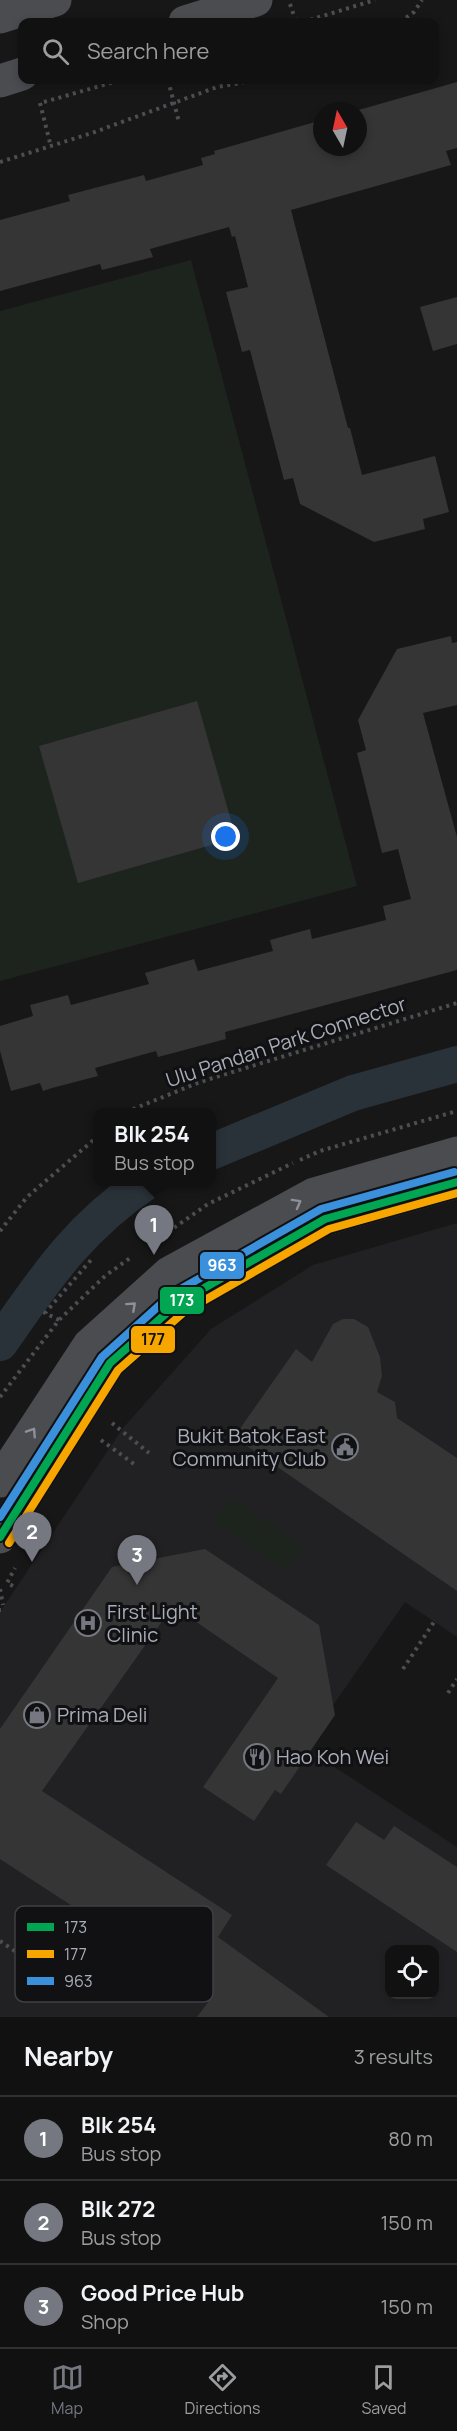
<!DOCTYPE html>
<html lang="en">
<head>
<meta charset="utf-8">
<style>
	body { margin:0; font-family:Manrope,sans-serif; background:#1a1a1a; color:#f1f3f6 }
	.controls { position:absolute; right:18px; bottom:18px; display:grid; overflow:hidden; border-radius:12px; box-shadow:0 3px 9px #0003 }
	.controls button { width:54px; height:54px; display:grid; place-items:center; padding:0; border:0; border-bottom:2px solid #303131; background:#111; color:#f1f3f6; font:30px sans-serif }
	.compass { position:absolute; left:313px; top:102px; width:54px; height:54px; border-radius:50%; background:#111; box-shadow:0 3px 9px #0003; rotate:351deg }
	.you { position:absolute; left:226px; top:837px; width:21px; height:21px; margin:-15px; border:4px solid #fff; border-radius:50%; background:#1a73e8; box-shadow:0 0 0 9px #1a73e833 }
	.badge { display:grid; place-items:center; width:39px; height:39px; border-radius:50%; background:#757880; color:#fff; font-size:20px; font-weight:700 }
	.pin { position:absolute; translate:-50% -50px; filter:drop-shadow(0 2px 3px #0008) }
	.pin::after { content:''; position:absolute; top:32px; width:21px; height:18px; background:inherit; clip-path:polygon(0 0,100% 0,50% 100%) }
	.popup { position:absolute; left:93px; top:1108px; width:123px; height:78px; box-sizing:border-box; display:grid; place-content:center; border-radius:12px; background:#111; filter:drop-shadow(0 2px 4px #0005); font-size:20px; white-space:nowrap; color:#9c9d9f }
	.popup b { font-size:22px; color:#f1f3f6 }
	.popup::after { content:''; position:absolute; left:50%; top:100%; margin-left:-12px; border:12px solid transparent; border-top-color:#111 }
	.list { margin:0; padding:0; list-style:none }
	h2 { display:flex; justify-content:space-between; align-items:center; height:78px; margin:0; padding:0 24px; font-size:26px }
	h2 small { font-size:20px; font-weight:400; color:#9c9d9f }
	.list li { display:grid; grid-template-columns:39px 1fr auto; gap:18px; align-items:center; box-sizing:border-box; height:84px; padding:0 24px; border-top:2px solid #303131 }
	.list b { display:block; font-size:22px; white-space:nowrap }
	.list p { margin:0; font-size:20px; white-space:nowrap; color:#9c9d9f }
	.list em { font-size:20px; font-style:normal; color:#9c9d9f }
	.icon { flex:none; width:33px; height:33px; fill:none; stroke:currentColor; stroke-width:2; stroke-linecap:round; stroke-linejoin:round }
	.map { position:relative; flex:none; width:457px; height:2017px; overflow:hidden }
	.search { position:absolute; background:#111; box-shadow:0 3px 9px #0003; left:18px; right:18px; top:18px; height:66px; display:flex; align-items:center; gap:15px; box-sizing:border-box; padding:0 21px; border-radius:12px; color:#9c9d9f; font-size:22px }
	.sheet { height:330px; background:#111 }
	nav { display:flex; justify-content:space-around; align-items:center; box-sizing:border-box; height:84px; border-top:2px solid #303131; background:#111; font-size:16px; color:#9c9d9f }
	nav a { display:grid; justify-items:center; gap:3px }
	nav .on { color:#757880 }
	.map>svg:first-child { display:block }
	.built { fill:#212123; fill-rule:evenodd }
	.green { fill:#1d241e }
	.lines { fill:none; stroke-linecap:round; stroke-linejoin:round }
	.canal { stroke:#2a3239; stroke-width:36 }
	.building { fill:#353536 }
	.path { stroke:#4d4e52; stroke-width:4; stroke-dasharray:3 4.5; stroke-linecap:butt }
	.tertiary { stroke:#4b4c50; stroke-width:33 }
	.bus-1-casing { stroke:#111113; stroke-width:12 }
	.bus-2-casing { stroke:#111113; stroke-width:12 }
	.bus-3-casing { stroke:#111113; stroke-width:12 }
	.bus-1 { stroke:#00a651; stroke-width:8 }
	.bus-2 { stroke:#f7a600; stroke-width:8 }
	.bus-3 { stroke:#3a90db; stroke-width:8 }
	.oneway { stroke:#8c9099 }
	.labels { text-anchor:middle; stroke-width:6; stroke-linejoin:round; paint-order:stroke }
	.street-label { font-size:20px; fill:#a8adb8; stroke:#111113 }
	.poi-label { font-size:20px; fill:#a8adb8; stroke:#111113; text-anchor:start }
	.key { fill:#111113; stroke:#3e4045; stroke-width:1.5 }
	.key-label { font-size:16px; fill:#a8adb8 }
	.line-badge { stroke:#111113; stroke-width:2 }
	.badge-label { font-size:16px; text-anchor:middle; font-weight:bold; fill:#fff }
	.pale-badge-label { font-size:16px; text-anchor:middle; font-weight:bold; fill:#111 }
</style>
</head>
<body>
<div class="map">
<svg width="457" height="2017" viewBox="0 0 457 2017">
	<rect width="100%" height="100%" fill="#171717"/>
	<path class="built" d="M457,1223V1637L405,1602L304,1747L457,1847V2017H0V1612L123,1428L211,1329L313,1265ZM390,1950H434V1994H390Z"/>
	<g class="green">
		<polygon points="191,260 357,886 0,981 0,311"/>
		<polygon points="231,1497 304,1547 286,1571 213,1522"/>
	</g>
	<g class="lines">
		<g class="canal">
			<polyline points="211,1152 353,1093 457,1064"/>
			<path d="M0,1343C46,1277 78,1228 146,1182"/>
		</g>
	</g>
	<g class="building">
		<polygon points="457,82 457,148 446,151 451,165 291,210 348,428 350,428 362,475 435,456 449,512 423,519 425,529 374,542 300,504 293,478 284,480 250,350 242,352 226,292 248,287 235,236 232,237 229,227 150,249 153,257 102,270 100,264 0,291 0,220 70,201 68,195 144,175 146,181 203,165 201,158 215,154 214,151 322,120 322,147 358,147 358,111 355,111"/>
		<polygon points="457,297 457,344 433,351 420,307"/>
		<polygon points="451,636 452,643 457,642 457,705 423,713 457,837 457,970 225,1032 226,1039 158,1057 156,1051 95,1068 98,1076 52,1088 43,1091 40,1083 11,1091 0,1051 0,1026 33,1016 30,1005 68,995 71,1005 149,984 145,973 194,959 198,971 273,951 270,940 310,929 312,939 386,920 383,906 411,899 398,849 382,853 357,753 366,750 358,720 397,649"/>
		<polygon points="197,701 236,838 78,883 39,746"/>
		<polygon points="343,1319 354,1319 368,1327 380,1357 382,1376 377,1392 395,1402 397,1418 457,1458 457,1591 234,1437 296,1349 312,1362 333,1324"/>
		<polygon points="205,1549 319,1625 335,1715 281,1794 275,1790 254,1821 203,1787 278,1678 173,1606 42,1791 232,1915 218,1937 329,2017 197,2017 212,1997 0,1859 0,1729 112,1567"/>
		<polygon points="356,1822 384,1840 394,1826 457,1867 457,1952 326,1865"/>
	</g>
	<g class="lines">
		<g class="path">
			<polyline points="290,4 296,22"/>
			<polyline points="303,22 375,0"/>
			<polyline points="400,22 414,12 422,0"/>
			<polyline points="168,80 179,122"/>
			<polyline points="44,102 121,80"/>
			<polyline points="40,103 51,147"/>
			<polyline points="0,162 92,133 217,87 257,80"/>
			<polyline points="126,1112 200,1082 457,1003"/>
			<polyline points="300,1160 320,1151 457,1111"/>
			<polyline points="0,1231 27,1197 97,1137"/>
			<polyline points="168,1232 208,1204 293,1163"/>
			<polyline points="59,1320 45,1313 91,1260"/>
			<polyline points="0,1397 59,1320 105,1276 130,1258"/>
			<polyline points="112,1423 149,1453"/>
			<polyline points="101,1440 134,1464"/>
			<polyline points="13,1586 7,1583 15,1568"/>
			<polyline points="0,1589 3,1605"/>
			<polyline points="0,1610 1,1610"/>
			<polyline points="403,1669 436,1619"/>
			<polyline points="448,1693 457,1679"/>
			<polyline points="0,1941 31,1962"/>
		</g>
		<g class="tertiary">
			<polyline points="0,17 55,0"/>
			<polyline points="185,22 256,0"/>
			<polyline points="0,81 22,74"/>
			<polyline points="0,1481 89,1345 169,1273 314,1194 457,1153"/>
			<polyline points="0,1537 110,1363 178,1303 325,1219 457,1182"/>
		</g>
		<defs>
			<polyline id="bus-1" points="0,1537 110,1363 178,1303 325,1219 457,1182"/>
			<polyline id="bus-2" points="9,1543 118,1370 184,1312 329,1229 457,1193"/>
			<polyline id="bus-3" points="0,1517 102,1357 172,1294 321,1209 454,1172"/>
		</defs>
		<use href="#bus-1" class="bus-1-casing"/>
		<use href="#bus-2" class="bus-2-casing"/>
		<use href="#bus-3" class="bus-3-casing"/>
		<use href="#bus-1" class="bus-1"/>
		<use href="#bus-2" class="bus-2"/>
		<use href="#bus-3" class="bus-3"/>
	</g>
	<defs><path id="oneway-chevron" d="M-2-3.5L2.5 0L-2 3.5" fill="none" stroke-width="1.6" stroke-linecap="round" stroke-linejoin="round" transform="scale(1.5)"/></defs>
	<g class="oneway">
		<use href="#oneway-chevron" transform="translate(297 1203) rotate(-29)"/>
		<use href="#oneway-chevron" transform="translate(132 1306) rotate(-42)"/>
		<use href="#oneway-chevron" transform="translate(32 1432) rotate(-57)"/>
	</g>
	<defs>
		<symbol id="civic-ring" viewBox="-11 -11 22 22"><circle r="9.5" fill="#111113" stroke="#757880" stroke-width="1.5"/><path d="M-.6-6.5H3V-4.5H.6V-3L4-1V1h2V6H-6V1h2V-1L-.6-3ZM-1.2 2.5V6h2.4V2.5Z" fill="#757880"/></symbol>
		<symbol id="hospital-ring" viewBox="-11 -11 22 22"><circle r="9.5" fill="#111113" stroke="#757880" stroke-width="1.5"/><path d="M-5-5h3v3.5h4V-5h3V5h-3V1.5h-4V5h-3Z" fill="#757880"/></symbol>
		<symbol id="shop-ring" viewBox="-11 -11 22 22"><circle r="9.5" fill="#111113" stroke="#757880" stroke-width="1.5"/><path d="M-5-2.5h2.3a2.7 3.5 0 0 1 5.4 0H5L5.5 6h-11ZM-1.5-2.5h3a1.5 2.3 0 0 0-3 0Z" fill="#757880"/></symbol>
		<symbol id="restaurant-ring" viewBox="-11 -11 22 22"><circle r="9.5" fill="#111113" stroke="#757880" stroke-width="1.5"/><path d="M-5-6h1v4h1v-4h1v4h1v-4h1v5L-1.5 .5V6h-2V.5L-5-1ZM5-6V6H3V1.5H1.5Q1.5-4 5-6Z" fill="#757880"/></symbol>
	</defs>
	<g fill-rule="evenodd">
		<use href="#civic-ring" x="330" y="1432" width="30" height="30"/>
		<use href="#hospital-ring" x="73" y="1608" width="30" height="30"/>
		<use href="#shop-ring" x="22" y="1700" width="30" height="30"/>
		<use href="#restaurant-ring" x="242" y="1742" width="30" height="30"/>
	</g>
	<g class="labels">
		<g class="street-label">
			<text transform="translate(286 1042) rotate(-18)" y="7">Ulu Pandan Park Connector</text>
		</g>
		<g class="poi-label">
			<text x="326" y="1443" text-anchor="end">Bukit Batok East<tspan x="326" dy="23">Community Club</tspan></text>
			<text x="107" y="1619">First Light<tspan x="107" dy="23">Clinic</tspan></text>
			<text x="57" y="1722">Prima Deli</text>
			<text x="276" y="1764">Hao Koh Wei</text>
		</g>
	</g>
	<rect x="15" y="1906" width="198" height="96" rx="9" class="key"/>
	<rect x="27" y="1923" width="27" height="8" fill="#00a651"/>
	<rect x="27" y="1950" width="27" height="8" fill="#f7a600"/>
	<rect x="27" y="1977" width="27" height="8" fill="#3a90db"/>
	<g class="key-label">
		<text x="64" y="1933">173</text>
		<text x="64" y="1960">177</text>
		<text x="64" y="1987">963</text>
	</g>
	<g class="line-badge">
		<rect x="199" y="1251" width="46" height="29" rx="6" fill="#3a90db"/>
		<rect x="159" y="1286" width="46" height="29" rx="6" fill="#00a651"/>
		<rect x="130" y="1325" width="46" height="29" rx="6" fill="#f7a600"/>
	</g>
	<g class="badge-label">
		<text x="222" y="1271">963</text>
		<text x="182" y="1306">173</text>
	</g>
	<g class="pale-badge-label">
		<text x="153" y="1345">177</text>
	</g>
</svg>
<div class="controls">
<button><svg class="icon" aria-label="locate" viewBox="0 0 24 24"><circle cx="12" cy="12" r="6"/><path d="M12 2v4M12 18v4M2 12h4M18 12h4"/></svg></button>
</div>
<svg class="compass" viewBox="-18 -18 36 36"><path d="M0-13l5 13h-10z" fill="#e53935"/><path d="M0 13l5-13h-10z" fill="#9c9d9f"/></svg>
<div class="you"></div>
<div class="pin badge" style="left:154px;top:1255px">1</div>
<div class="popup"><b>Blk 254</b>Bus stop</div>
<div class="pin badge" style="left:32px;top:1562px">2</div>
<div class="pin badge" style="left:137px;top:1585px">3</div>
<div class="search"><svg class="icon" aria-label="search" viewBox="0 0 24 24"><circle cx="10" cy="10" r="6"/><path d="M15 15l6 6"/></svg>Search here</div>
</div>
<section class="sheet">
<h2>Nearby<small>3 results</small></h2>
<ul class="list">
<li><span class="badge">1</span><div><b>Blk 254</b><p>Bus stop</p></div><em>80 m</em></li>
<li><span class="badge">2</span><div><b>Blk 272</b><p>Bus stop</p></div><em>150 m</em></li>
<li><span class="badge">3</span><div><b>Good Price Hub</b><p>Shop</p></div><em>150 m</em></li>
</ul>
</section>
<nav>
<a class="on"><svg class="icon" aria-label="map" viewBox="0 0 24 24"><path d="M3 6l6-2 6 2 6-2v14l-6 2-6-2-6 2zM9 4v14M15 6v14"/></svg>Map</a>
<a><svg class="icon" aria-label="directions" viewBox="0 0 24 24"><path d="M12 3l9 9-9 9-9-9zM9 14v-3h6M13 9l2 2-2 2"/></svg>Directions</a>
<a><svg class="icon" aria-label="saved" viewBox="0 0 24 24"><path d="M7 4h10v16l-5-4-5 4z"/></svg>Saved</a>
</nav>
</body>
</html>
